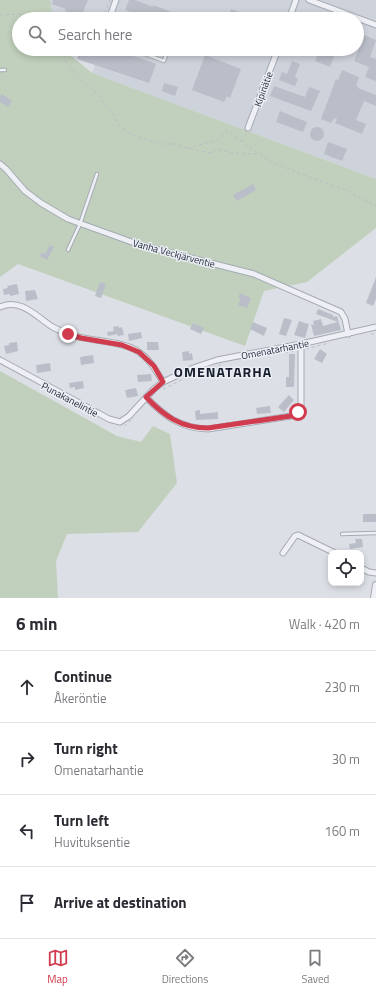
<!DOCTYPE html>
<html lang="en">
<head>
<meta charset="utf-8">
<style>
	body { margin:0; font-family:"Titillium Web",sans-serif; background:#f7f7f7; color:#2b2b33 }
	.controls { position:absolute; right:12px; bottom:12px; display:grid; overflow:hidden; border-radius:8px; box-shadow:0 2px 6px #0003 }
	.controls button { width:36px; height:36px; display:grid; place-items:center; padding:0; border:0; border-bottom:1px solid #e1e1e2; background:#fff; color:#2b2b33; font:20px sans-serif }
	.stop { position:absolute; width:12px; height:12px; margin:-9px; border:3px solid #d03c4e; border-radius:50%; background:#fff }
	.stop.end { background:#d03c4e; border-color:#fff; box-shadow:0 1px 4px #0008 }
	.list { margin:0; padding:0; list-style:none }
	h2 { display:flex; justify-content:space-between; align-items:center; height:52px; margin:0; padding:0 16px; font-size:17px }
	h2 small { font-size:13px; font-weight:400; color:#7c7c81 }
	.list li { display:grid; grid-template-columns:26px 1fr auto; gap:12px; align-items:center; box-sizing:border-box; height:72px; padding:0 16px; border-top:1px solid #e1e1e2 }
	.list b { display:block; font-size:15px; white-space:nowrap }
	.list p { margin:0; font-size:13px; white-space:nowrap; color:#7c7c81 }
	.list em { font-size:13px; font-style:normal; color:#7c7c81 }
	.icon { flex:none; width:22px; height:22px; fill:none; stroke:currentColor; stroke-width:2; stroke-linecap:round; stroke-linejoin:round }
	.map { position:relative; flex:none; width:376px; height:598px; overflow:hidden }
	.search { position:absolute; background:#fff; box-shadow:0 2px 6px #0003; left:12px; right:12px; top:12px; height:44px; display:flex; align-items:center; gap:10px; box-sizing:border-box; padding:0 14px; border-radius:22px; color:#7c7c81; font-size:15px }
	.sheet { height:340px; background:#fff }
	nav { display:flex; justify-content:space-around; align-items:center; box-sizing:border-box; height:56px; border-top:1px solid #e1e1e2; background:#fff; font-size:11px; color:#7c7c81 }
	nav a { display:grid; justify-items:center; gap:2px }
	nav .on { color:#d03c4e }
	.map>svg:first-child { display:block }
	.built { fill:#ced2db }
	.green { fill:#c1d0bc }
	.building { fill:#b9bec9 }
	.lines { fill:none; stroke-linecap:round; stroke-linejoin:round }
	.service-casing { stroke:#a5aab3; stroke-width:4.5 }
	.minor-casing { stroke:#a5aab3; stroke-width:7 }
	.tertiary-casing { stroke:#a5aab3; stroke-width:8 }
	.path { stroke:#babdc5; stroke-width:1; stroke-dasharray:3 3; stroke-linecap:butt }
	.service { stroke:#eef0f5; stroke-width:2.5 }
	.minor { stroke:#eef0f5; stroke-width:5 }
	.tertiary { stroke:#eef0f5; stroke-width:6 }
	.route { stroke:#d03c4e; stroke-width:5 }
	.labels { text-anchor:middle; stroke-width:3; stroke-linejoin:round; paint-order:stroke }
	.street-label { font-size:10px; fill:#252d3d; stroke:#ebeef4 }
	.district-label { font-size:14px; font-weight:bold; letter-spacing:1px; fill:#181e2d; stroke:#ebeef4 }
</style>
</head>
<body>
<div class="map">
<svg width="376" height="598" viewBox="0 0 376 598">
	<rect width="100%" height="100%" fill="#dce0e6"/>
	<g class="built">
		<polygon points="0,0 114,0 107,19 19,19"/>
		<polygon points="119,0 376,0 376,179 92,73 101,49 357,49 357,19 112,19"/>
	</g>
	<g class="green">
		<polygon points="0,0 50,0 53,19 19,19 19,49 63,49 92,73 376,179 376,228 307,282 264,291 245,346 18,264 0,277"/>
		<polygon points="0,371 117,436 141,442 153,426 170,434 177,483 138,532 67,534 56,561 58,598 0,598"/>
	</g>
	<g class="building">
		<polygon points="53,0 88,0 81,17 65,11 66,9 52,4"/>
		<polygon points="129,0 135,0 153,7 153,5 177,14 175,19 149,19 125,10"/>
		<polygon points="231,9 246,14 244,19 228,18"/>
		<polygon points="359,33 376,40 370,57 376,59 376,81 365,77 369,67 354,61 361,44 357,42"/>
		<polygon points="81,49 113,49 156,64 149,83 77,59"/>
		<polygon points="320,49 337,49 330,67 315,61"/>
		<polygon points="205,55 241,69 230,98 227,96 224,102 192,90"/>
		<polygon points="292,61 300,64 295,77 298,79 295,86 279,80 282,72 287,74"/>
		<polygon points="342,70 359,77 356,86 358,87 358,88 376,95 376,106 364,101 356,120 366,124 362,134 335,123 337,119 335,118 331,123 321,119 336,79 338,80"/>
		<polygon points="164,83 178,87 175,96 162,91"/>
		<polygon points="274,86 305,97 309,87 320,91 311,111 270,96"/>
		<polygon points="2,94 12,101 8,107 0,102 0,97"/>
		<polygon points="280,111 307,122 303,132 276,122"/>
		<circle cx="317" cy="134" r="7"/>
		<polygon points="328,142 347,149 342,161 324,154"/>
		<polygon points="253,184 256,190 237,201 233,195"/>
		<polygon points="50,245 54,247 47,260 40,256 42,252 45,254"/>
		<polygon points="376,277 376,299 373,306 366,303"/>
		<polygon points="100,282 106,284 101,298 95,296"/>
		<polygon points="17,284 19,294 10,296 10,294 4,295 3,289 8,288 7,286"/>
		<polygon points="35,290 38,299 26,301 25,291"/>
		<polygon points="240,293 251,298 247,308 238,305 241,299 238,298"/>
		<polygon points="318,309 333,315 333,317 337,316 341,330 314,336 311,324 314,325 313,321 321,319 323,326 338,322 316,314"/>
		<polygon points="284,318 292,320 286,336 279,334"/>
		<polygon points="299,321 309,324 305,338 294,335"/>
		<polygon points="253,322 267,328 264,336 250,329"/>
		<polygon points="193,323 204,328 201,334 190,329"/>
		<polygon points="118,326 119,328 122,327 124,335 118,336 117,334 108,336 107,332 114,331 113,327"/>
		<polygon points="141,332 142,338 129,341 128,334"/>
		<polygon points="17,342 18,351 6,354 4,346 9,345 9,343"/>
		<polygon points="147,342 158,342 159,350 147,350"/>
		<polygon points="320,349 327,354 322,363 314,359"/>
		<polygon points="189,351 189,354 192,353 193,360 183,361 182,352"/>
		<polygon points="289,354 295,354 294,387 286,387 286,377 289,377"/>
		<polygon points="93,355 94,363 81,365 80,357"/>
		<polygon points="50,363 51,371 37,373 36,365"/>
		<polygon points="151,374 152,381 138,382 137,375"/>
		<polygon points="83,381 84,388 75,390 75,387 70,388 69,383"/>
		<polygon points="136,388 138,396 127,398 125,390"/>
		<polygon points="289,395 294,400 284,412 278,407"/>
		<polygon points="270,406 271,413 257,414 256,408"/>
		<polygon points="200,410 200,414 218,412 218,419 196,420 195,411"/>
		<rect x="363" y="514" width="13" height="8"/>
		<polygon points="355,539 362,539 363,547 350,549 349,544 356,543"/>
	</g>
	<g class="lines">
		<defs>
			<g id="service">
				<polyline points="132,49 164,61 168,49"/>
				<polyline points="0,70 5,70"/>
				<polyline points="68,250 80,224 97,174"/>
				<polyline points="342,534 376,533"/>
			</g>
			<g id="minor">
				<polyline points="309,0 376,25"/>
				<polyline points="109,19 116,0"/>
				<polyline points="289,19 296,0"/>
				<polyline points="248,128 278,49"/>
				<polyline points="0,164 6,169 25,191 41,203 68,219 140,245 254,274 341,312 345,319 348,334"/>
				<path d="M0,307C21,298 36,316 51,326C56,329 62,331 68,334C89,342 122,340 139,352C150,359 156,371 163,382"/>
				<polyline points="0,360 109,419 120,422 129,416 154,389 163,382 193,368 217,360 301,344 376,327"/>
				<path d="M146,397C164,416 180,428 208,429L291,416L298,412L301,407V344"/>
				<polyline points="283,553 295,536 298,535 335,553"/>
				<polyline points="361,568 369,572 376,573"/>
			</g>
			<polyline id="tertiary" points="374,598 376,585"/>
		</defs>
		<use href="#service" class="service-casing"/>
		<use href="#minor" class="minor-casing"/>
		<use href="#tertiary" class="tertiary-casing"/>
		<g class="path">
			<polyline points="0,15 23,14 34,19"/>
			<polyline points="102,19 110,0"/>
			<polyline points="62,49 66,62 80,79 100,96 105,106 114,115 119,125 132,135 160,144 177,144 193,150 212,153 217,149 232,153 259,154 274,163 304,175 346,190 376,206"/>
			<polyline points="242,142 247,132"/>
			<polyline points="188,148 218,140 227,131 258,153"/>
			<polyline points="371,334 376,334"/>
			<polyline points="306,349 329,343"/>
			<polyline points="285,353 295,351"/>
			<polyline points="201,371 223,364"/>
			<polyline points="163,389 196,373"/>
			<polyline points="124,426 134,418"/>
		</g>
		<use href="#service" class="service"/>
		<use href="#minor" class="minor"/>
		<use href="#tertiary" class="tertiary"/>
	</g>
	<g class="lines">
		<path class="route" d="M68,334L81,338L122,345L139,352L154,366L163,382L146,397C164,416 181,428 208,428L291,416L298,412"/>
	</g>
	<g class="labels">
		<g class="street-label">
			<text transform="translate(263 89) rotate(-70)" y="4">Kipinätie</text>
			<text transform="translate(174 253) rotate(15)" y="4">Vanha Veckjärventie</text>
			<text transform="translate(275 349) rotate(-11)" y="4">Omenatarhantie</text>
			<text transform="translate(70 399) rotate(28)" y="4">Punakanelintie</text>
		</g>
		<g class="district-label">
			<text x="223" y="377">OMENATARHA</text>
		</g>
	</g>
</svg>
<div class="controls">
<button><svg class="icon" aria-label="locate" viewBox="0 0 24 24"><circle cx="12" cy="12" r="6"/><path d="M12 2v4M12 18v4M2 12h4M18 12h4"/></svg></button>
</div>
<div class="stop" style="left:298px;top:412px"></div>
<div class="stop end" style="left:68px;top:334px"></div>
<div class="search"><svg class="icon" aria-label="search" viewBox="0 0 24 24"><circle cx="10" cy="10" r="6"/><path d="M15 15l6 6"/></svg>Search here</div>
</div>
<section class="sheet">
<h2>6 min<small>Walk · 420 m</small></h2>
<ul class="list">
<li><svg class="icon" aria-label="ahead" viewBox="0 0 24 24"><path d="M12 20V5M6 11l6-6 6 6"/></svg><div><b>Continue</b><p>Åkeröntie</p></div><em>230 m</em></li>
<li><svg class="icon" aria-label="right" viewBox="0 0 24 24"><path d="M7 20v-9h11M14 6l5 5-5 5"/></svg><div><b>Turn right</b><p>Omenatarhantie</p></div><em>30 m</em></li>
<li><svg class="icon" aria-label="left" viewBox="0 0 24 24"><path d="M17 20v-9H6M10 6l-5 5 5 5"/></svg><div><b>Turn left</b><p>Huvituksentie</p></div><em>160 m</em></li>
<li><svg class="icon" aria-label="arrive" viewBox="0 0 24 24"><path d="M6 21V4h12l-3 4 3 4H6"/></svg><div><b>Arrive at destination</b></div></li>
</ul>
</section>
<nav>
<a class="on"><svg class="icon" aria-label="map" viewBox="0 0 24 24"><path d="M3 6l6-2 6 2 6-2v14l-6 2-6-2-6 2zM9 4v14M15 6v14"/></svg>Map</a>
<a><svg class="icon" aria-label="directions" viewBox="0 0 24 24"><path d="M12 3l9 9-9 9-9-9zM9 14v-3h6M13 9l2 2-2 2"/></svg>Directions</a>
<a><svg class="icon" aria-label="saved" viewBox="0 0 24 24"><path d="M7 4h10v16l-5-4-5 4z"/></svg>Saved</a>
</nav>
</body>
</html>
